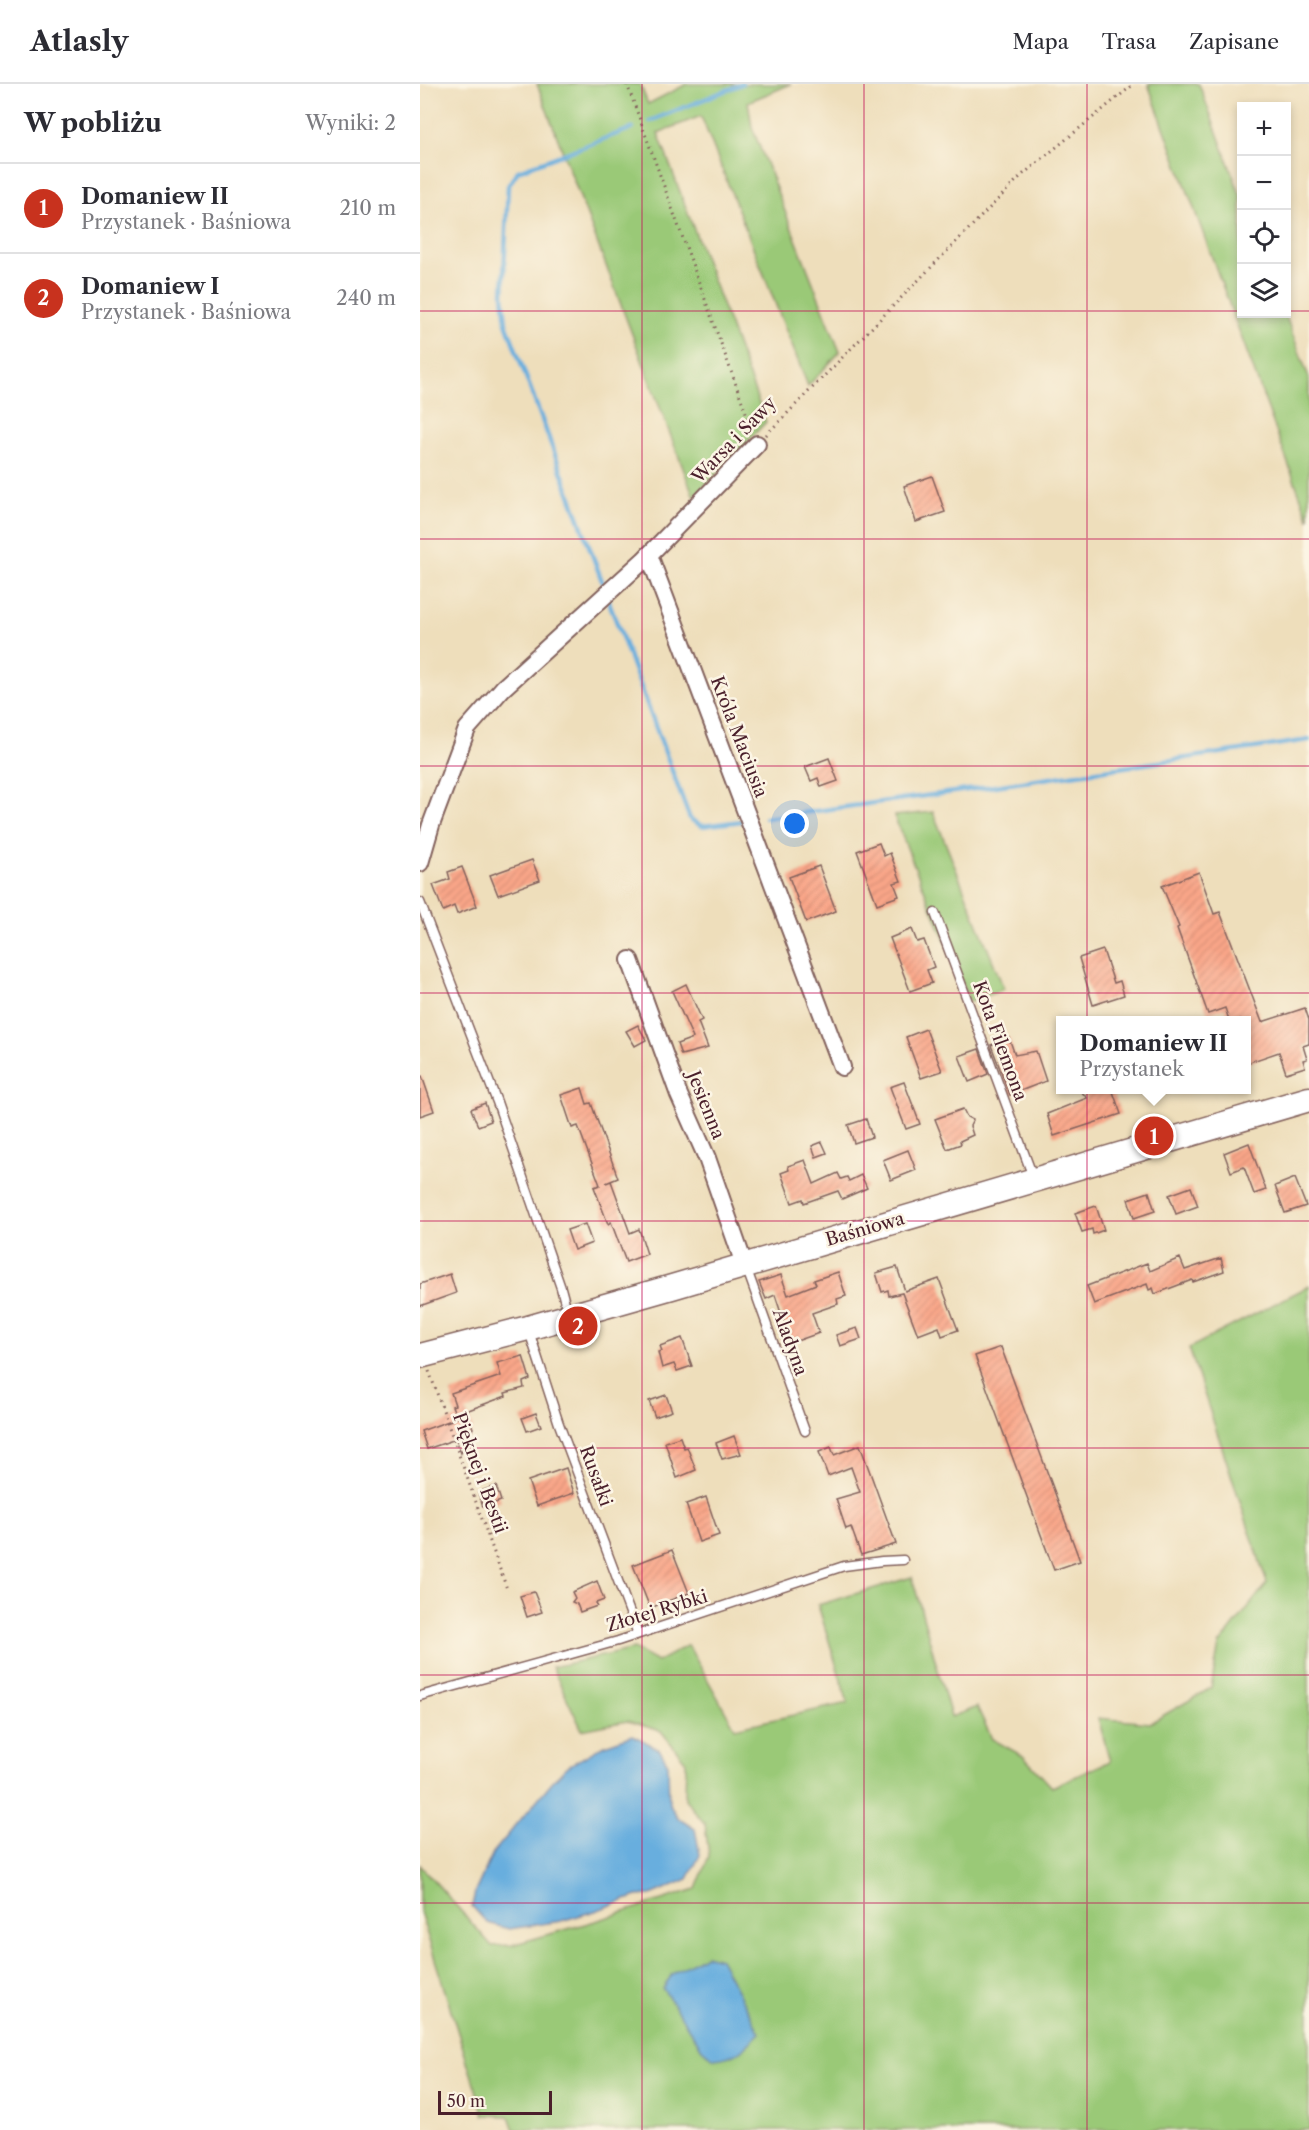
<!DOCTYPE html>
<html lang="pl">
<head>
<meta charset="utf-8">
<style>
	body { margin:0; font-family:"Libre Caslon Text",serif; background:#f7f7f7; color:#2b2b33 }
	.controls { position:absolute; right:18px; top:18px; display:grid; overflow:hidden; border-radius:0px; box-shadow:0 3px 9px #0003 }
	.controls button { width:54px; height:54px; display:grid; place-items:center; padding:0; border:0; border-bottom:2px solid #e1e1e2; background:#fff; color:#2b2b33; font:30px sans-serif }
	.scale { position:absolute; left:18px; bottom:15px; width:114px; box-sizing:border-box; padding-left:6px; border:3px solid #4a1f2b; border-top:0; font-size:16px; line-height:21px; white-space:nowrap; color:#4a1f2b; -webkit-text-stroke:4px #fcf5e5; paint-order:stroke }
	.you { position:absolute; left:375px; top:740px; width:21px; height:21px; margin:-15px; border:4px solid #fff; border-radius:50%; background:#1a73e8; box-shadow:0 0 0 9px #1a73e833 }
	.badge { display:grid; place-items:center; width:39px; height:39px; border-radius:50%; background:#c8321e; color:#fff; font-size:20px; font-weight:700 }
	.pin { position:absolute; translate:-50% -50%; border:3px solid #fff; box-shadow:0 2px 6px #0006 }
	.popup { position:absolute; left:636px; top:932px; width:195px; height:78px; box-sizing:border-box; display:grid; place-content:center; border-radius:0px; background:#fff; filter:drop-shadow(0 2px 4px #0005); font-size:20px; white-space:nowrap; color:#7c7c81 }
	.popup b { font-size:22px; color:#2b2b33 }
	.popup::after { content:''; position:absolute; left:50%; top:100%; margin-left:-12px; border:12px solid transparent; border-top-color:#fff }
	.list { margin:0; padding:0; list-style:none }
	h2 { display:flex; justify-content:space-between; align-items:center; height:78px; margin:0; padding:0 24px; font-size:26px }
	h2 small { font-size:20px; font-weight:400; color:#7c7c81 }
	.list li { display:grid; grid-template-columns:39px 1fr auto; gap:18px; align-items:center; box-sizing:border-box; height:90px; padding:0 24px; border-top:2px solid #e1e1e2 }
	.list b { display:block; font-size:22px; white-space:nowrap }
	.list p { margin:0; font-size:20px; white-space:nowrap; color:#7c7c81 }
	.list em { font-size:20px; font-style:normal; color:#7c7c81 }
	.icon { flex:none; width:33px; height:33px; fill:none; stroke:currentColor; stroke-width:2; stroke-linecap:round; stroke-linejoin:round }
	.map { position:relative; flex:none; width:889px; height:2046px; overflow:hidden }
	header { display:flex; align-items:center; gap:36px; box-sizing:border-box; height:84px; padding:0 30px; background:#fff; border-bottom:2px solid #e1e1e2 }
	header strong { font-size:28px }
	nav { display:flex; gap:33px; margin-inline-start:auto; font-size:21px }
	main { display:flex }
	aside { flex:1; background:#fff }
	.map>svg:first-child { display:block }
	.grass { fill:#9ac977; stroke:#727451; stroke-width:1.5 }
	.water { fill:#68aede; stroke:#596684; stroke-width:1.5 }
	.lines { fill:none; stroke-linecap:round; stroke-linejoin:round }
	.stream { stroke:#68aede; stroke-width:4.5 }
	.building { fill:url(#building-hatch) }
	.service-casing { stroke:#83625d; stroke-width:11 }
	.minor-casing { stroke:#83625d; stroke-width:20 }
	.secondary-casing { stroke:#83625d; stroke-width:27 }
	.path { stroke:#83625d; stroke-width:3; stroke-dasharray:1.5 4.5; stroke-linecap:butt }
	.service { stroke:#fff; stroke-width:8 }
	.minor { stroke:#fff; stroke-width:16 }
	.secondary { stroke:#fff; stroke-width:24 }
	.grid { fill:none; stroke:#c2185b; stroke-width:1.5; stroke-opacity:0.55 }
	.labels { text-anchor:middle; stroke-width:5; stroke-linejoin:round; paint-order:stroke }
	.street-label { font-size:18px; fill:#4a1f2b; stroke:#fcf5e5 }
</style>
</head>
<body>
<header>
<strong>Atlasly</strong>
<nav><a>Mapa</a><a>Trasa</a><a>Zapisane</a></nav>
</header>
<main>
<aside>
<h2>W pobliżu<small>Wyniki: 2</small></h2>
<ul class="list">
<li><span class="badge">1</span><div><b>Domaniew II</b><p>Przystanek · Baśniowa</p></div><em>210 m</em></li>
<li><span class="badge">2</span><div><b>Domaniew I</b><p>Przystanek · Baśniowa</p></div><em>240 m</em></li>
</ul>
</aside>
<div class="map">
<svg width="889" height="2046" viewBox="0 0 889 2046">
	<defs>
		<pattern id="building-hatch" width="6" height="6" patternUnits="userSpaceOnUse" patternTransform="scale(1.5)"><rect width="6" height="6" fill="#f9a688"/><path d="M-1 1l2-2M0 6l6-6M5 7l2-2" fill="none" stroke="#d78e76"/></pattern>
	</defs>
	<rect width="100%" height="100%" fill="#fcf5e5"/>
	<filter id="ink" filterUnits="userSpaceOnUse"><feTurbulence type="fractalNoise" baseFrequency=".0167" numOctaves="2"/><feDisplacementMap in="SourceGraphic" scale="12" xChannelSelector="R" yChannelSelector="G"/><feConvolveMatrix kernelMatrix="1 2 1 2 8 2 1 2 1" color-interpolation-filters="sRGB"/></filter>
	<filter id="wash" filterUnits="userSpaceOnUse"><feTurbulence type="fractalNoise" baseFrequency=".008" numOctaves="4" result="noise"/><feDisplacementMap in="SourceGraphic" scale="24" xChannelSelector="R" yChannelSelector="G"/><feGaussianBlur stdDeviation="1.35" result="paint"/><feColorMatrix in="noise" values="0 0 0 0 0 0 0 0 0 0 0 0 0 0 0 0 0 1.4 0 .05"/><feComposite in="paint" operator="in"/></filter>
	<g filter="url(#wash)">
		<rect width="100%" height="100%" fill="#eedebb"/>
		<g class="grass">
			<polygon points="117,0 220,0 228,20 267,0 371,0 328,18 332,43 420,268 388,302 281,32 238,49 346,338 274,413"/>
			<polygon points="728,0 779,0 821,113 822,230 865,230 889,294 889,436"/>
			<polygon points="513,728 584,905 550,918 474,732"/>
			<polygon points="889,1202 889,2046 94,2046 89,2032 64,2031 0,1828 0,1781 72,1862 92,1861 179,1836 276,1805 289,1772 285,1740 265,1715 266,1678 241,1647 207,1637 162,1646 132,1583 214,1565 237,1578 268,1561 315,1644 428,1619 398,1521 492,1493 531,1633 557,1623 572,1655 603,1672 632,1703 690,1677 678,1634 730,1639 791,1604 799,1561 847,1499 769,1264"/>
		</g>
		<g class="water">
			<polygon points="213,1651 239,1665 248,1680 249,1720 259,1735 275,1745 280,1771 268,1795 231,1811 217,1812 175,1827 141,1837 89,1845 67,1839 52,1822 55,1808 73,1769 132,1698 148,1682 185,1661"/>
			<path d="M286,1871L300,1875L340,1949C324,1965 317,1973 294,1975L282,1965L243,1905L252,1890Z"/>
		</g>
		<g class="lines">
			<g class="stream">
				<polyline points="230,37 322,0"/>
				<polyline points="185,505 86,239 83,211 88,102 98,87 213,44"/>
				<polyline points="188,515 270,735 282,742 322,737"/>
				<polyline points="345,734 534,708 889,656"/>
			</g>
		</g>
		<g id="blocks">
			<g class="building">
				<polygon points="512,392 525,428 496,438 484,402"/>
				<polygon points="409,674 418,697 401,703 398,694 391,697 385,683"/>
				<polygon points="459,759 464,772 470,769 481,797 474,799 479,812 457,820 437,767"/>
				<polygon points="112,776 120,796 78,811 70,791"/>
				<polygon points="399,782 416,827 386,838 369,793"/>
				<polygon points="42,783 57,822 37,830 34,822 23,827 13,801 30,795 28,788"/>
				<polygon points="779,788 794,830 800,828 842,938 885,924 889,936 889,960 883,962 887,975 883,976 885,983 866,989 859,968 827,979 827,936 809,936 805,924 788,930 757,844 759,843 742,802"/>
				<polygon points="492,845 497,858 504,856 514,883 507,886 512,899 490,907 470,854"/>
				<polygon points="683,866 694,899 700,897 704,911 673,921 659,874"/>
				<polygon points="266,900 282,936 278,938 288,964 261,971 257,960 273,954 252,907"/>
				<polygon points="218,941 226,956 215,962 206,947"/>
				<polygon points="506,945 522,987 501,994 486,953"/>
				<polygon points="589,954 595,971 616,967 626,997 590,1011 571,961"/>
				<polygon points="559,965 568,990 549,998 539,972"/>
				<polygon points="0,992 2,992 14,1027 0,1032"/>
				<polygon points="484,998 500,1040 486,1045 470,1003"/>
				<polygon points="162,1004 167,1020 171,1019 198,1094 186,1099 191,1097 210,1149 219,1145 227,1170 206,1178 191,1138 188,1140 174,1103 180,1101 158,1042 152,1044 141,1011"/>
				<polygon points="659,1005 692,1005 701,1030 634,1052 627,1030 667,1014"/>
				<polygon points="65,1019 71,1037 58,1042 51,1025"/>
				<polygon points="543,1025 547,1033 553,1036 550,1042 553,1051 540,1057 541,1060 527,1065 515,1035"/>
				<polygon points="446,1035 452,1053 434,1059 428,1041"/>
				<polygon points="402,1058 407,1069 396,1073 392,1062"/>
				<polygon points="829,1059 846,1106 834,1110 824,1083 811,1088 804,1069"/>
				<polygon points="488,1066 496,1086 471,1096 463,1076"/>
				<polygon points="385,1076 394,1100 418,1089 421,1095 427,1093 429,1097 441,1091 447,1104 422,1115 418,1107 384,1119 383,1115 372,1119 361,1089 369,1086 368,1082"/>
				<polygon points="875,1094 886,1122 865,1129 855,1102"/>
				<polygon points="771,1103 778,1122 756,1130 749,1111"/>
				<polygon points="729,1108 735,1127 714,1134 708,1115"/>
				<polygon points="676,1122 684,1146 673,1150 672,1145 662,1148 655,1129"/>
				<polygon points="165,1140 172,1159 154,1166 147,1146"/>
				<polygon points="760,1174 765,1186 801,1174 804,1187 773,1198 772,1196 735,1210 733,1204 729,1206 727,1200 674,1220 667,1202 727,1179 730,1187"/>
				<polygon points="477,1183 485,1207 519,1195 538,1246 522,1252 519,1243 498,1251 482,1209 469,1212 468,1206 462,1208 456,1189"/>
				<polygon points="418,1188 426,1212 417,1215 418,1220 392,1229 399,1249 371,1259 355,1211 346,1215 339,1198 361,1191 368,1211 396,1200 394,1196"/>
				<polygon points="30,1190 36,1209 0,1222 0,1200"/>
				<polygon points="437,1244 441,1255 420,1262 416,1251"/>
				<polygon points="262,1254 272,1282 257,1287 254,1280 242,1284 238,1268 242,1267 240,1262"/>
				<polygon points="581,1263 660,1477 634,1486 555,1272"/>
				<polygon points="103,1272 110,1295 103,1298 104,1304 85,1309 86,1312 46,1327 53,1344 41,1369 36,1355 7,1365 1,1347 37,1334 32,1322 35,1321 31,1309 81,1292 77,1279"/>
				<polygon points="246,1311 252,1327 235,1333 229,1317"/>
				<polygon points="116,1329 121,1342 107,1347 102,1334"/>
				<polygon points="314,1352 321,1370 302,1375 296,1359"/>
				<polygon points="260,1353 264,1364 267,1363 276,1386 257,1394 245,1358"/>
				<polygon points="440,1361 476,1460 441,1471 431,1443 426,1445 416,1415 440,1408 431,1383 408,1392 399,1368 411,1363 414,1371"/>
				<polygon points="146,1384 154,1409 117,1422 108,1397"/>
				<polygon points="76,1402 81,1417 63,1423 58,1408"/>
				<polygon points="286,1413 299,1451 279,1458 266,1420"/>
				<polygon points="252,1466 269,1509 230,1524 213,1481"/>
				<polygon points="177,1497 184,1516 176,1519 177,1522 160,1528 157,1520 152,1518 155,1514 152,1508"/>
				<polygon points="114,1508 122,1528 107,1533 100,1512"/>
			</g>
		</g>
	</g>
	<g filter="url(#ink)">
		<use href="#blocks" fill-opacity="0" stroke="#83625d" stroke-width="1.5"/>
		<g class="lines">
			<defs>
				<g id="service">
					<polyline points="0,818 77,1018 141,1204 148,1230"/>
					<polyline points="515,829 613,1093"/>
					<polyline points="326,1183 385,1347"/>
					<polyline points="109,1247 139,1340 218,1550"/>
					<polyline points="0,1612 198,1557 424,1482 462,1477 483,1476"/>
				</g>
				<g id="minor">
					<polyline points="229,471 422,983"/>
					<polyline points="0,779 11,741 47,645 83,604 224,476 337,360"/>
					<polyline points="210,876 259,1011 287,1074 324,1180"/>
				</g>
				<polyline id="secondary" points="0,1272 108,1244 252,1203 889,1015"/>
			</defs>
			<use href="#service" class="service-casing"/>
			<use href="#minor" class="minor-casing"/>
			<use href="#secondary" class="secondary-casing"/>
			<g class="path">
				<polyline points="207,0 332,345"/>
				<polyline points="346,351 601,92 714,0"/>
				<polyline points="9,1287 87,1505"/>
			</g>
			<use href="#service" class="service"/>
			<use href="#minor" class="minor"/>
			<use href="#secondary" class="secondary"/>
		</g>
	</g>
	<path class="grid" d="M222,0V2046M444,0V2046M667,0V2046M0,227H822M866,227H889M0,455H889M0,682H889M0,909H889M0,1137H889M0,1364H889M0,1591H889M0,1819H889"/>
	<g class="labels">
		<g class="street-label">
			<text transform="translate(314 356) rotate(-46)" y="6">Warsa i Sawy</text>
			<text transform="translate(319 653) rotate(69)" y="6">Króla Maciusia</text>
			<text transform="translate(580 957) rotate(70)" y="6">Kota Filemona</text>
			<text transform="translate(286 1021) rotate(68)" y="6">Jesienna</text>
			<text transform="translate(445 1145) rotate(-16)" y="6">Baśniowa</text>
			<text transform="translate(370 1258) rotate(70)" y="6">Aladyna</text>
			<text transform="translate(60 1389) rotate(70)" y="6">Pięknej i Bestii</text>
			<text transform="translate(176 1392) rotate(70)" y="6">Rusałki</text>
			<text transform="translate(237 1527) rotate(-17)" y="6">Złotej Rybki</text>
		</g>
	</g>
</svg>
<div class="controls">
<button>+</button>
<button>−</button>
<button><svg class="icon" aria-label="locate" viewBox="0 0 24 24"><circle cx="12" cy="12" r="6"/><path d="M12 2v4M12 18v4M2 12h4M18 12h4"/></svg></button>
<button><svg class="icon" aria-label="layers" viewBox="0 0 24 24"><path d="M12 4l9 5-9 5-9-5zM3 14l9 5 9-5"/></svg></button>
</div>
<div class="scale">50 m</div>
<div class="you"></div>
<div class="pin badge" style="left:734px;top:1052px">1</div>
<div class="popup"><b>Domaniew II</b>Przystanek</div>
<div class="pin badge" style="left:158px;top:1242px">2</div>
</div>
</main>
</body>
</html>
